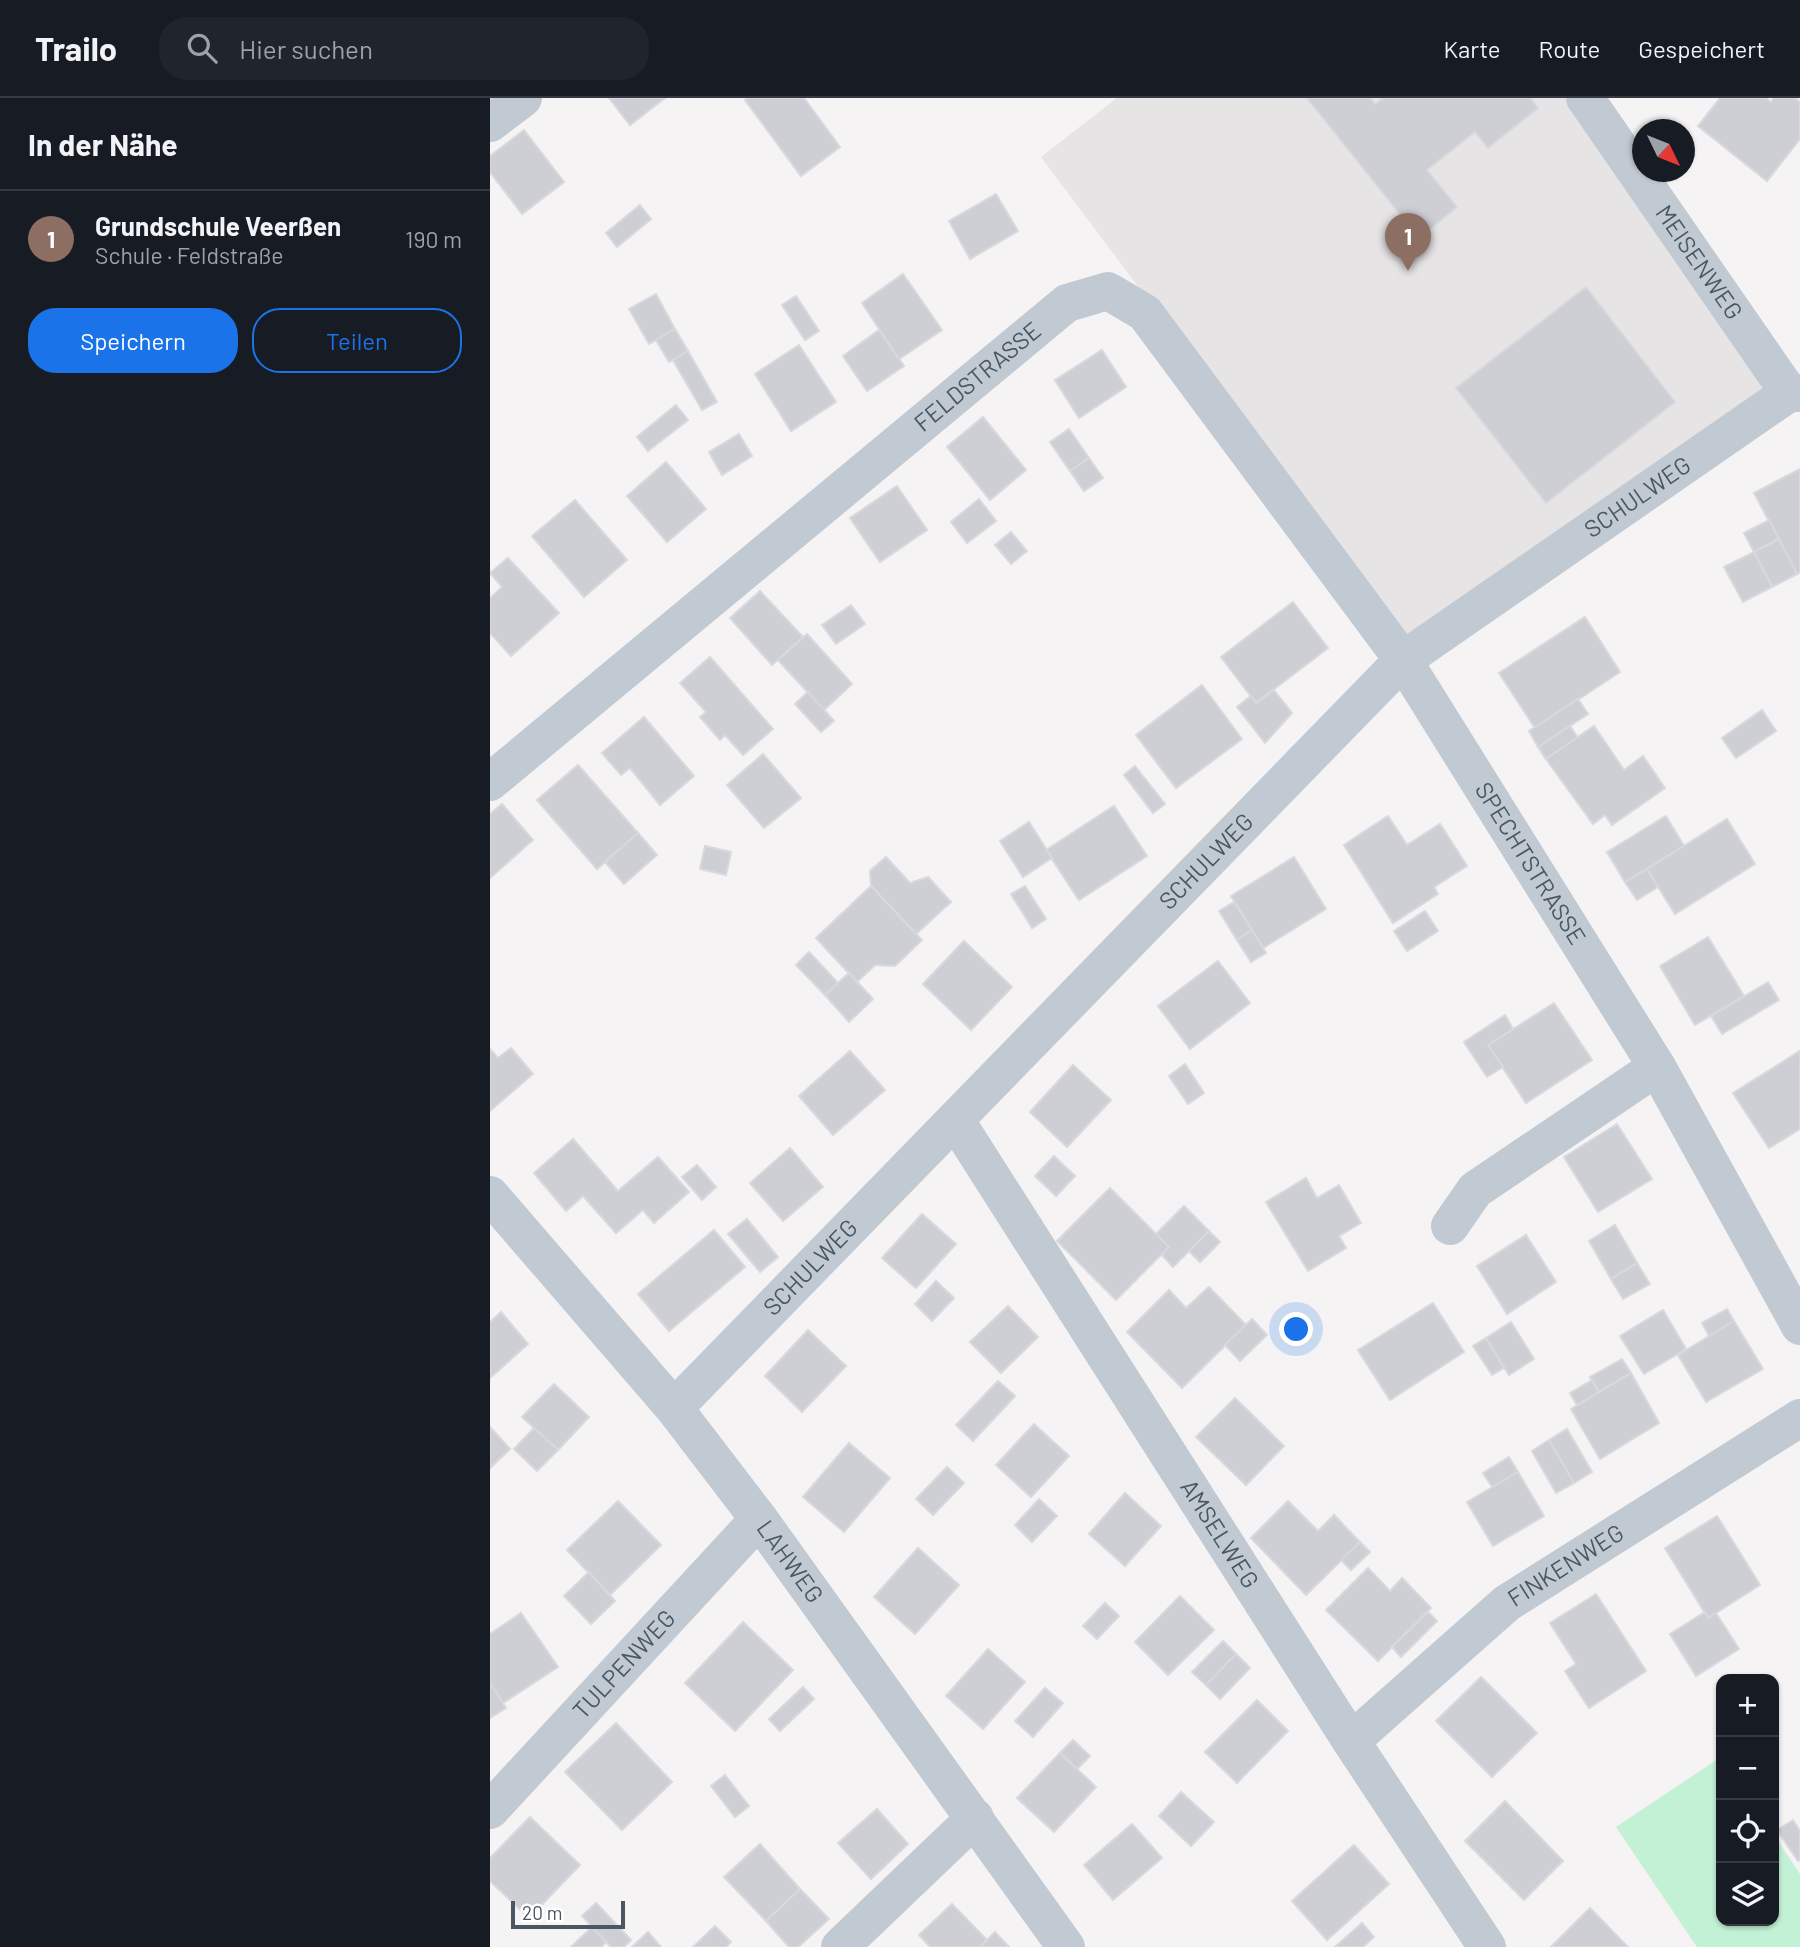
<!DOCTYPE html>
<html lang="de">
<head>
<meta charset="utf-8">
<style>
	body { margin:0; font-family:Barlow,sans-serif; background:#20242c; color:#f1f3f6 }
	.controls { position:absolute; right:21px; bottom:21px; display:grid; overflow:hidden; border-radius:14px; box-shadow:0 2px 5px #0004 }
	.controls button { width:63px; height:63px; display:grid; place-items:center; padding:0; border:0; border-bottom:2px solid #363941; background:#171b24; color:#f1f3f6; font:35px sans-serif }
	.compass { position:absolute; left:1142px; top:21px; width:63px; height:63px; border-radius:50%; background:#171b24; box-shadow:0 2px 5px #0004; rotate:133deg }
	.scale { position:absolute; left:21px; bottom:18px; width:114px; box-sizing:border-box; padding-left:7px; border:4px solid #4a5661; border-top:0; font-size:19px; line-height:24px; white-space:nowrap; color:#4a5661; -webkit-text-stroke:5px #fff; paint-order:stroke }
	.you { position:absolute; left:807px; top:1232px; width:24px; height:24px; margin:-18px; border:5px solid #fff; border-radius:50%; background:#1a73e8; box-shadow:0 0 0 10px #1a73e833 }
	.badge { display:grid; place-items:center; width:46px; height:46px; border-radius:50%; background:#1a73e8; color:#fff; font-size:23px; font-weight:700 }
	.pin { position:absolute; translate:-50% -58px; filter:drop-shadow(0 2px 4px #0008) }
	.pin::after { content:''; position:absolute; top:37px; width:24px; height:21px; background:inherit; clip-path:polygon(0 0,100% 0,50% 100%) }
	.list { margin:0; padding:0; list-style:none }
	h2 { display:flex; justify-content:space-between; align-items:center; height:91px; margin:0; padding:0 28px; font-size:30px }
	h2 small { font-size:23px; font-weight:400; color:#9ea1a6 }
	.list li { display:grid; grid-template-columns:46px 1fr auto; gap:21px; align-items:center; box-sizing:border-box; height:98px; padding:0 28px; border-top:2px solid #363941 }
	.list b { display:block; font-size:26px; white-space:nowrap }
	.list p { margin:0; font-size:23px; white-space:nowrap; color:#9ea1a6 }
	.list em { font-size:23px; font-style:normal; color:#9ea1a6 }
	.actions { display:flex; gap:14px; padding:21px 28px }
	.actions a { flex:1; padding:16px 0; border:2px solid #1a73e8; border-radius:28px; text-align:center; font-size:24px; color:#1a73e8 }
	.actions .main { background:#1a73e8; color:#fff }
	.icon { flex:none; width:38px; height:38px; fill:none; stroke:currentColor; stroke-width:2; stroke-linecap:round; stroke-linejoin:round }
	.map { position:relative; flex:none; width:1310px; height:1849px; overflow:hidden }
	header { display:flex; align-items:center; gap:42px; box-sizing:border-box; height:98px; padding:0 35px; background:#171b24; border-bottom:2px solid #363941 }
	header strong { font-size:33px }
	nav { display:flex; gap:38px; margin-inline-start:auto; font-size:24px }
	.search { width:490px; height:63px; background:#20242c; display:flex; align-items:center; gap:18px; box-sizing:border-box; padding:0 24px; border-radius:28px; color:#9ea1a6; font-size:26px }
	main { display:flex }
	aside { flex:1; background:#171b24 }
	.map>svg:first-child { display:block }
	.education { fill:#e6e4e5 }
	.green { fill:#c3f1d5 }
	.building { fill:#cdcfd5; stroke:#d7d9de; stroke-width:2 }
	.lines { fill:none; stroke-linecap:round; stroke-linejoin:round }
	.minor { stroke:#c1cad2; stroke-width:38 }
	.labels { text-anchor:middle; stroke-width:5; stroke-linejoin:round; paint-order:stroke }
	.street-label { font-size:24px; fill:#4a5661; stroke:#fff }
</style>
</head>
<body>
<header>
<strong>Trailo</strong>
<div class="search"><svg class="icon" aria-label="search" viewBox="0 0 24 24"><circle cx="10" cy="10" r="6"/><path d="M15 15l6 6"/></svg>Hier suchen</div>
<nav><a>Karte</a><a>Route</a><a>Gespeichert</a></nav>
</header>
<main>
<aside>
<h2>In der Nähe<small></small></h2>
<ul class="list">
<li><span class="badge" style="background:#8d6e63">1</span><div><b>Grundschule Veerßen</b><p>Schule · Feldstraße</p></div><em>190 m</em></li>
</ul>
<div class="actions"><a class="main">Speichern</a><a>Teilen</a></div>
</aside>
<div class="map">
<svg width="1310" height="1849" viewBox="0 0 1310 1849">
	<rect width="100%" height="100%" fill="#f5f3f3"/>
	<polygon class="education" points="627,0 1075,0 1283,288 917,547 551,59"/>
	<polygon class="green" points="1231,1659 1231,1823 1284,1823 1284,1737 1310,1776 1310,1849 1207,1849 1126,1729"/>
	<g class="building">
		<polygon points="119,0 175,0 140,27"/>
		<polygon points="258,0 314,0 350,49 311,78 255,2"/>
		<polygon points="817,0 880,0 885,6 893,0 1040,0 1048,10 998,50 985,34 937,72 967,109 929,140"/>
		<polygon points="1230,0 1276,0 1281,4 1284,0 1305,0 1310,4 1310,41 1277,83 1208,28"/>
		<polygon points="34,32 74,84 32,116 0,74 0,58"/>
		<polygon points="506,96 528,133 480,161 459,123"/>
		<polygon points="150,107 161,121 127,149 116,135"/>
		<polygon points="413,176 452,232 409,261 372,205"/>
		<polygon points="1096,189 1185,304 1056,405 966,290"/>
		<polygon points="166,196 185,231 159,246 139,211"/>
		<polygon points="306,198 329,233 315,242 292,207"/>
		<polygon points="185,231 198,253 179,264 166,242"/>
		<polygon points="389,232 414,268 377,293 353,258"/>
		<polygon points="309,247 346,304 301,333 265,276"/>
		<polygon points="612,252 636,289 589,320 565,282"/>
		<polygon points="198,253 227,304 212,312 183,262"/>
		<polygon points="186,307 198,322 158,353 147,339"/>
		<polygon points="493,319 536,372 500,402 457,349"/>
		<polygon points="579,331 599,360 580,373 560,344"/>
		<polygon points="249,336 262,358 232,377 219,354"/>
		<polygon points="599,360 613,380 594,393 580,373"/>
		<polygon points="176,364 216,411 177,444 137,398"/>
		<polygon points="1310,371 1310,474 1307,476 1264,395"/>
		<polygon points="407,388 437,432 390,464 360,420"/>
		<polygon points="489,401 506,423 477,445 461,424"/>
		<polygon points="85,402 137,462 94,499 42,438"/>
		<polygon points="1279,422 1289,441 1264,454 1254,435"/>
		<polygon points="521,434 537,453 521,466 505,447"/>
		<polygon points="1289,441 1307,476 1282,489 1264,454"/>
		<polygon points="1264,454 1282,489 1253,504 1234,469"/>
		<polygon points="18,460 69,515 21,558 0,535 0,500 12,489 0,475"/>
		<polygon points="270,493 313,539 282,567 240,520"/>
		<polygon points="803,504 838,550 766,605 731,559"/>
		<polygon points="361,507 375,526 346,546 332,527"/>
		<polygon points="1095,519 1130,574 1045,630 1009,575"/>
		<polygon points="317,536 362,586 334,612 288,562"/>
		<polygon points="220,559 283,631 253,657 235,637 230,642 210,619 216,614 190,585"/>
		<polygon points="712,587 752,641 686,690 646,637"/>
		<polygon points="784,592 802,615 775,645 747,609 761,598 766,605"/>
		<polygon points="318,594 344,623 331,634 305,606"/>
		<polygon points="1088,601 1098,616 1048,649 1039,633"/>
		<polygon points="1272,612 1286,633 1246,660 1232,640"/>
		<polygon points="154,619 204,678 170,707 140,670 131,677 112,655"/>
		<polygon points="1080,628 1088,640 1056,661 1048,649"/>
		<polygon points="1104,628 1134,672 1153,658 1175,690 1122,727 1115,717 1103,726 1056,661"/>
		<polygon points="273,656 311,700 274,730 237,687"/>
		<polygon points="88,667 148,735 107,771 47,702"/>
		<polygon points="645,668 675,706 663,715 634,677"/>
		<polygon points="12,706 43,742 0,780 0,716"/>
		<polygon points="624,708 657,758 589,802 556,752"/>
		<polygon points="898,718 917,747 950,726 977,768 944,789 948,796 903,825 854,747"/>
		<polygon points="1176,718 1194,748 1135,784 1117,754"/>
		<polygon points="1237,721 1265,766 1185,816 1157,771"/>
		<polygon points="539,724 562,760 533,779 510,743"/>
		<polygon points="148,735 167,757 134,786 115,764"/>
		<polygon points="215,748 241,754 236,777 210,771"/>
		<polygon points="396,759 420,785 438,779 461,804 426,836 381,788 380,773"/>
		<polygon points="804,759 836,811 773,850 741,798"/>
		<polygon points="1157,771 1168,789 1147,802 1135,784"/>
		<polygon points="381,788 432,842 405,868 385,867 367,884 326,840"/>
		<polygon points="535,788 556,821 542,830 521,796"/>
		<polygon points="744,804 762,832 747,842 729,813"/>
		<polygon points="935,813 948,833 917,853 904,833"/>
		<polygon points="762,832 776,855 761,864 747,842"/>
		<polygon points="1218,839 1254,898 1205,927 1170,868"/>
		<polygon points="474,843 522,889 481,932 433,886"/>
		<polygon points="319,854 348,885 335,897 306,867"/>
		<polygon points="728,863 760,905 700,951 668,908"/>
		<polygon points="359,875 383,901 359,924 335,897"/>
		<polygon points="1278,884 1289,902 1232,936 1221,918"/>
		<polygon points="1064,905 1102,962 1036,1005 998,947"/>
		<polygon points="1015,917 1023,931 998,947 1013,969 997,979 974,944"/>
		<polygon points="21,950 43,976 0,1013 0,951 8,960"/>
		<polygon points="360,953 395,992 343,1037 309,998"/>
		<polygon points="1310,953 1310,1031 1279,1050 1243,995"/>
		<polygon points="695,966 714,995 698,1006 679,978"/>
		<polygon points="583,967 621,1002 577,1049 540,1014"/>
		<polygon points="1127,1026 1162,1081 1108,1114 1074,1059"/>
		<polygon points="83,1041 128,1093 168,1059 199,1094 164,1125 153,1112 126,1135 93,1098 76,1113 44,1075"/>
		<polygon points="300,1050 333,1089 293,1123 260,1085"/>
		<polygon points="564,1058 585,1078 566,1098 545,1078"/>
		<polygon points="207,1067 226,1089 212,1102 192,1079"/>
		<polygon points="816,1080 827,1100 849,1087 871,1125 849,1138 856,1150 818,1173 776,1104"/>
		<polygon points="620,1090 679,1149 626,1202 567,1143"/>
		<polygon points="694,1108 719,1133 683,1169 672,1157 679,1149 666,1136"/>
		<polygon points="432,1116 466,1146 426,1190 392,1160"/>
		<polygon points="257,1121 288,1159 270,1174 238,1136"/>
		<polygon points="1125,1127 1147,1165 1121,1181 1099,1143"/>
		<polygon points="224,1132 255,1169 179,1233 148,1196"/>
		<polygon points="719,1133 730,1144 710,1164 699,1153"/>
		<polygon points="1036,1137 1066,1184 1017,1216 987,1168"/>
		<polygon points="1147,1165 1160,1186 1133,1201 1121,1181"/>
		<polygon points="446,1183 464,1200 442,1223 425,1206"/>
		<polygon points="719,1189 756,1227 692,1290 637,1234 679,1192 696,1210"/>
		<polygon points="943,1205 974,1254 900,1302 868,1252"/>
		<polygon points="518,1208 548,1239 511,1275 480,1244"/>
		<polygon points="1237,1211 1244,1223 1219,1238 1212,1225"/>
		<polygon points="1173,1212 1196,1251 1154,1276 1130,1238"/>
		<polygon points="11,1214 38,1246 0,1280 0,1224"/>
		<polygon points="762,1221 777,1237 750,1263 735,1247"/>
		<polygon points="1244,1223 1273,1271 1216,1304 1188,1257"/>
		<polygon points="1021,1224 1044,1261 1019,1277 996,1240"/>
		<polygon points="318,1232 356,1268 312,1314 275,1278"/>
		<polygon points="996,1240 1014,1270 1002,1277 983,1248"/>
		<polygon points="1132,1261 1141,1275 1109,1294 1100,1279"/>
		<polygon points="1141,1275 1169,1325 1110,1361 1081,1311"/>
		<polygon points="1102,1282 1109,1294 1087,1307 1080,1295"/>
		<polygon points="508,1283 525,1298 483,1343 466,1327"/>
		<polygon points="64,1286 99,1319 68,1352 32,1319"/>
		<polygon points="745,1300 794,1348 756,1387 706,1339"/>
		<polygon points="544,1326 579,1358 541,1399 506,1367"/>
		<polygon points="0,1329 20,1351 0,1370"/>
		<polygon points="44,1330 68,1352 47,1373 24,1351"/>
		<polygon points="1077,1331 1102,1374 1084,1385 1059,1342"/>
		<polygon points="1059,1342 1084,1385 1066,1395 1042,1353"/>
		<polygon points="359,1345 400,1380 354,1434 313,1399"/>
		<polygon points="1019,1359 1028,1374 1002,1389 993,1375"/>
		<polygon points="457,1369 474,1385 443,1417 426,1401"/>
		<polygon points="1028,1374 1054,1418 1003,1448 977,1404"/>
		<polygon points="635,1395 671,1428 635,1468 599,1436"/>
		<polygon points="549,1401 567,1418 542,1444 525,1427"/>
		<polygon points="128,1403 171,1447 120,1497 77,1452"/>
		<polygon points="798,1403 828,1433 844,1417 870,1444 816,1497 761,1440"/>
		<polygon points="1227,1418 1270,1487 1218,1520 1175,1450"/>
		<polygon points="870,1444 880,1454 861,1472 851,1462"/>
		<polygon points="428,1450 469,1487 425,1536 384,1499"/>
		<polygon points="878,1470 900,1493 912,1480 941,1510 888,1563 836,1512"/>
		<polygon points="99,1474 125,1503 101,1526 74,1498"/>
		<polygon points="1106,1496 1156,1573 1099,1610 1075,1573 1086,1566 1060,1525"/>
		<polygon points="690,1498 724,1532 678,1577 645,1544"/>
		<polygon points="615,1505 629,1518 607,1541 593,1528"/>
		<polygon points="938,1514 947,1523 911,1559 902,1549"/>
		<polygon points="1215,1514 1218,1520 1226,1515 1249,1551 1206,1578 1180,1536"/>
		<polygon points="31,1515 68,1569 13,1605 0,1585 0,1536"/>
		<polygon points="253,1524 303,1572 245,1633 195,1585"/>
		<polygon points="733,1543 746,1556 716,1587 702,1574"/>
		<polygon points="498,1551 535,1584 493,1631 456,1598"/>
		<polygon points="746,1556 760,1570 730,1601 716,1587"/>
		<polygon points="991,1579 1047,1635 1002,1679 946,1623"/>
		<polygon points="0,1585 16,1610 0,1620"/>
		<polygon points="313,1589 324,1601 290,1633 279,1621"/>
		<polygon points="555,1590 573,1605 543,1639 525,1623"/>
		<polygon points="767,1602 798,1633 747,1685 715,1654"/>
		<polygon points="126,1625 182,1684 132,1732 75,1674"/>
		<polygon points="583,1642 600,1658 587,1671 570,1655"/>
		<polygon points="570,1655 606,1689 564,1734 527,1700"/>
		<polygon points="235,1677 259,1708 245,1719 221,1688"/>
		<polygon points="691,1694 724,1724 701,1748 669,1718"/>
		<polygon points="1015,1703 1073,1763 1034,1802 975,1743"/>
		<polygon points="387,1711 418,1746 381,1781 348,1745"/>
		<polygon points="40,1719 90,1767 39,1820 0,1783 0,1760"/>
		<polygon points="1303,1722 1310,1733 1310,1762 1308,1763 1287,1732"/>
		<polygon points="642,1726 672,1760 623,1802 594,1767"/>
		<polygon points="270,1746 310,1791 276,1823 234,1779"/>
		<polygon points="864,1747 899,1786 837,1842 802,1803"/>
		<polygon points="310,1791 339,1821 308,1849 299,1849 276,1823"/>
		<polygon points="106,1805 141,1842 134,1849 121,1849 92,1818"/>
		<polygon points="462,1806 497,1842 490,1849 440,1849 429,1837"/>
		<polygon points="1100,1810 1138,1849 1061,1849"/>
		<polygon points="872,1825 884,1839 873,1849 845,1849"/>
		<polygon points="225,1828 241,1844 236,1849 203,1849"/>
		<polygon points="102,1829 116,1844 111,1849 81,1849"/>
		<polygon points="158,1834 171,1849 142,1849"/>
		<polygon points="505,1834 519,1849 490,1849"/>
	</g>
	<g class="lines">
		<g class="minor">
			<path id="s1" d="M1095,0L1299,295"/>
			<polyline points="0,25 33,0"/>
			<path id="s2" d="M0,684L577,205L618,193L655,215L913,562L1167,969L1310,1228"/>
			<path id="s3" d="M466,1023L861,1643L997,1849"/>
			<path id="s4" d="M0,1097L184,1310L269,1421L576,1849"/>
			<polyline points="960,1128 985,1092 1167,969"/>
			<path id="s5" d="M184,1310L913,562L1299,295H1310"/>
			<path id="s6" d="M861,1643L1017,1505L1310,1320"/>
			<path id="s7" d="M0,1712L269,1421"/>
			<polyline points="350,1849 485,1720"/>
		</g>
	</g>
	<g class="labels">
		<g class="street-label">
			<text dy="8" stroke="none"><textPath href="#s1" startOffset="200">MEISENWEG</textPath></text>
			<text dy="8" stroke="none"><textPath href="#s2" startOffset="634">FELDSTRASSE</textPath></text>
			<text dy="8" stroke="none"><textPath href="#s5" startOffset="1330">SCHULWEG</textPath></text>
			<text dy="8" stroke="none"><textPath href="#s5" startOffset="763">SCHULWEG</textPath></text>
			<text dy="8" stroke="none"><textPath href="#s2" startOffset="1508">SPECHTSTRASSE</textPath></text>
			<text dy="8" stroke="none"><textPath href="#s5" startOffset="196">SCHULWEG</textPath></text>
			<text dy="8" stroke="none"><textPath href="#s3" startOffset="490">AMSELWEG</textPath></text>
			<text dy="8" stroke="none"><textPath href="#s4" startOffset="474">LAHWEG</textPath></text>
			<text dy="8" stroke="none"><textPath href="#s6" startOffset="278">FINKENWEG</textPath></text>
			<text dy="8" stroke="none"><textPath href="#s7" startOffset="198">TULPENWEG</textPath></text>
		</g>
	</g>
</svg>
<div class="controls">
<button>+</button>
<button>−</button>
<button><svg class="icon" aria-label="locate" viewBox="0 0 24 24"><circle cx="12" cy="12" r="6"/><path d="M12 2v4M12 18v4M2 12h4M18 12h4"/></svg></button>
<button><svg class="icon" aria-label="layers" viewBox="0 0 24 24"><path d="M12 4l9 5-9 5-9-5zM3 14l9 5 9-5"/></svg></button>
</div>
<svg class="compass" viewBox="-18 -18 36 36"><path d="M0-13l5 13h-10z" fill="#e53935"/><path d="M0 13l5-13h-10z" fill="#9ea1a6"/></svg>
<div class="scale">20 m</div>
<div class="you"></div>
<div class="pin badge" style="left:918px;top:173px;background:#8d6e63">1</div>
</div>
</main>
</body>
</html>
